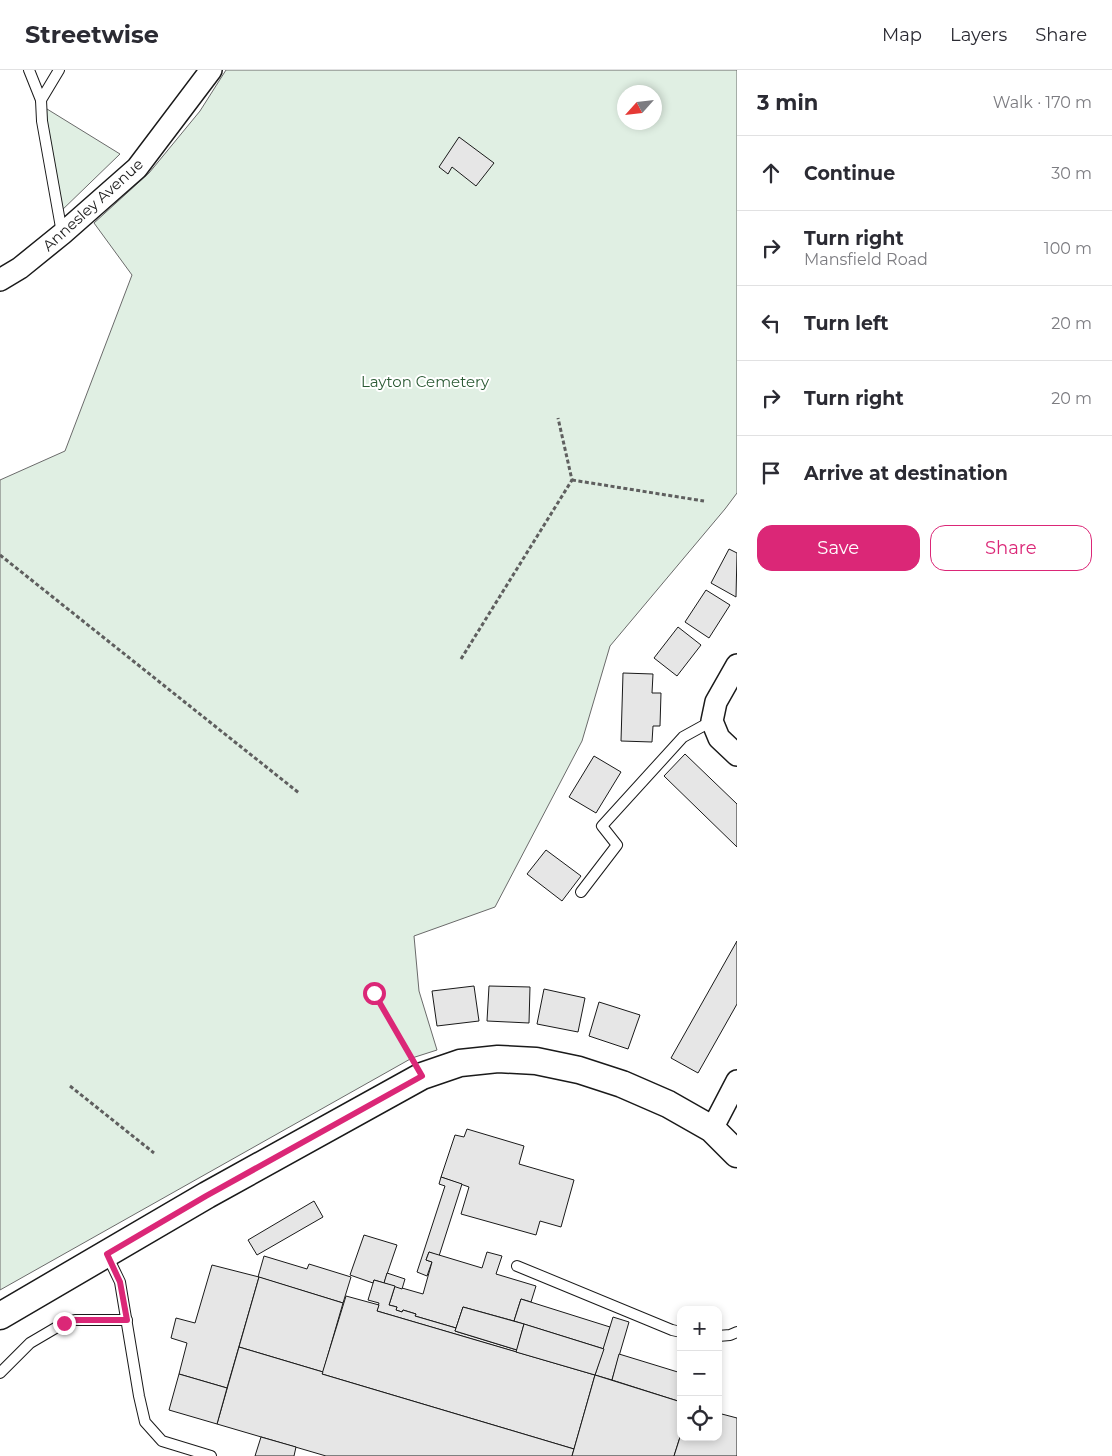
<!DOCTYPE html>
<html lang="en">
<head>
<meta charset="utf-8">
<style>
	body { margin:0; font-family:Montserrat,sans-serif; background:#f2f2f3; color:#2b2b33 }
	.controls { position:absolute; right:15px; bottom:15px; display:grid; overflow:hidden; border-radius:10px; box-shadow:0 2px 8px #0003 }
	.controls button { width:45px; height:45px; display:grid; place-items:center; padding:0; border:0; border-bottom:1px solid #e1e1e2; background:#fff; color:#2b2b33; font:25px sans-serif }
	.compass { position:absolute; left:617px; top:15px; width:45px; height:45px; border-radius:50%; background:#fff; box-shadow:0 2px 8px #0003; rotate:243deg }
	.stop { position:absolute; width:15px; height:15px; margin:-11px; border:4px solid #db2777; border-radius:50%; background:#fff }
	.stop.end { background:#db2777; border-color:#fff; box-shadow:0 1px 5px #0008 }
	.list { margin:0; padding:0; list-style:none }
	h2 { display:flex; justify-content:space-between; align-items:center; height:65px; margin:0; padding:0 20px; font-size:21px }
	h2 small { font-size:16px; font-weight:400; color:#7c7c81 }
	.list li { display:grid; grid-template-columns:32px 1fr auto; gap:15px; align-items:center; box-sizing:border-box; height:75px; padding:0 20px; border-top:1px solid #e1e1e2 }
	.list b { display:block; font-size:19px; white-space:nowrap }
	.list p { margin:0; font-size:16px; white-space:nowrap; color:#7c7c81 }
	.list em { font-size:16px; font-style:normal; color:#7c7c81 }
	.actions { display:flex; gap:10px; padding:15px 20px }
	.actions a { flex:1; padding:11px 0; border:1px solid #db2777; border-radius:15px; text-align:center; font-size:18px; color:#db2777 }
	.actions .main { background:#db2777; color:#fff }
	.icon { flex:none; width:28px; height:28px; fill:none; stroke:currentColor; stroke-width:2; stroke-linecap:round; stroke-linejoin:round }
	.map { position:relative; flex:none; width:737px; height:1386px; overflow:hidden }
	header { display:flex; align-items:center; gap:30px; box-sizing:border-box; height:70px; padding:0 25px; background:#fff; border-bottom:1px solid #e1e1e2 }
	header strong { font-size:24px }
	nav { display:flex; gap:28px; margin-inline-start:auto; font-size:18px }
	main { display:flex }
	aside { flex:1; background:#fff }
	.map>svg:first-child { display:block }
	.green { fill:#e0efe3; stroke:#6a6a6a; fill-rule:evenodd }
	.building { fill:#e6e6e6; stroke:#1a1a1a }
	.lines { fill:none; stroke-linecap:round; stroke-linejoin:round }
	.service-casing { stroke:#1a1a1a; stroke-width:12 }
	.minor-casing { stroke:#1a1a1a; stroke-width:24 }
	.tertiary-casing { stroke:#1a1a1a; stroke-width:29 }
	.path { stroke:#5f5f5f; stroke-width:3; stroke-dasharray:4 2.5; stroke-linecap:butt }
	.service { stroke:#fff; stroke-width:10 }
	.minor { stroke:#fff; stroke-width:21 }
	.tertiary { stroke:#fff; stroke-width:26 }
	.route { stroke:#db2777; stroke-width:6 }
	.labels { text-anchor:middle; stroke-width:4; stroke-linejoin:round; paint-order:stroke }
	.street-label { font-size:15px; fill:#1a1a1a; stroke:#fff }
	.park-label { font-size:15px; fill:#2b5a34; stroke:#fff }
</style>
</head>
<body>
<header>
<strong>Streetwise</strong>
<nav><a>Map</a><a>Layers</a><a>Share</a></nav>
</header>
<main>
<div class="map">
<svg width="737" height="1386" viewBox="0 0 737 1386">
	<rect width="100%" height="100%" fill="#fff"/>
	<g class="green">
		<path d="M226,0H737V423L725,439L610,576L582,671L495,837L414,866L419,921L437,980L412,988L0,1220V410L65,381L132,205L94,153L149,103L200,41ZM624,22H654V52H624Z"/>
		<polygon points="41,36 47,39 120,84 59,143"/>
	</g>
	<g class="building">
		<polygon points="459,67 494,93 476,116 452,97 448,104 439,97"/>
		<polygon points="729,479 737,483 736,527 711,513"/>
		<polygon points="706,520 730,535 709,568 685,552"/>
		<polygon points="678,557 701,575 677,606 654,588"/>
		<polygon points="623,603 653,604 652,623 661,623 660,656 653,656 652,672 621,671"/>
		<polygon points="685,684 737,734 737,777 664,706"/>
		<polygon points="594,686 621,702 596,743 569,727"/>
		<polygon points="546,780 581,806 562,831 527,804"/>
		<polygon points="737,871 737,934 698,1003 671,988"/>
		<polygon points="474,916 479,951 437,956 432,921"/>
		<polygon points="489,916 530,917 529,953 487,951"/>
		<polygon points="544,919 585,928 578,962 537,954"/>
		<polygon points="599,932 640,945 628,979 589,966"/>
		<polygon points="467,1059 524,1076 519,1094 574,1110 561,1157 540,1151 536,1165 461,1144 469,1117 441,1107 455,1065 464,1067"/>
		<polygon points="441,1107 462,1114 439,1186 429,1182 426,1190 432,1192 427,1206 417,1202 445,1116 439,1114"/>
		<polygon points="314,1131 323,1147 257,1185 248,1170"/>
		<polygon points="364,1165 397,1175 384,1213 374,1210 373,1213 350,1205"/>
		<polygon points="429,1182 482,1198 487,1182 502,1186 496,1204 536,1216 531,1232 521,1229 514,1251 463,1237 456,1258 415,1246 416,1244 403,1240 402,1242 396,1240 397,1237 389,1235 395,1216 423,1224 432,1192 426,1190"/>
		<polygon points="264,1186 307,1199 309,1194 351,1207 343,1233 258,1207"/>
		<polygon points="212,1195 259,1207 227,1318 179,1304 187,1273 171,1268 176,1248 195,1253"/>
		<polygon points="387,1203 405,1209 402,1219 384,1213"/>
		<polygon points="259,1207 343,1233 323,1302 239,1277"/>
		<polygon points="374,1210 395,1216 389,1235 397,1237 396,1240 402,1242 403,1240 416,1244 415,1246 456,1258 455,1261 517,1280 516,1282 377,1241 379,1233 368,1230"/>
		<polygon points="346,1226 379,1235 377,1241 595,1305 574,1379 322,1304"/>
		<polygon points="521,1229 610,1257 604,1279 514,1251"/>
		<polygon points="463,1237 524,1254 517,1280 455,1261"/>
		<polygon points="613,1247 629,1252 612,1310 595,1305"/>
		<polygon points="524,1254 604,1279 595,1305 516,1282"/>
		<polygon points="239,1277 323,1302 322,1304 574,1379 572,1386 326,1386 217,1354"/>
		<polygon points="619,1284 681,1303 681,1332 612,1310"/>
		<polygon points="179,1304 227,1318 217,1354 169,1340"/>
		<polygon points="595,1305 681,1332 681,1364 674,1386 572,1386"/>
		<polygon points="718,1343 737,1348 737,1386 674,1386 681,1364 681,1367 718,1367"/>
		<polygon points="261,1367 296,1377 294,1386 255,1386"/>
	</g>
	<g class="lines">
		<defs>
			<g id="service">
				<polyline points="29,0 41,30"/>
				<polyline points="59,0 41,30 42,51 62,163"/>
				<polyline points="581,822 617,775 602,756 683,667 712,651"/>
				<polyline points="107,1185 120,1212 139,1326 145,1352 162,1371 211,1386"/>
				<polyline points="517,1196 672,1260 681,1262"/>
				<polyline points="718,1266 730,1265 737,1262"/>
				<polyline points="0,1303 30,1273 64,1253 75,1250 127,1250"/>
			</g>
			<g id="minor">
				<polyline points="0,210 20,198 62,164 137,98 211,0"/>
				<polyline points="737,595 716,632 712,651 719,668 737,685"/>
				<polyline points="712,1059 737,1011"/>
			</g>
			<polyline id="tertiary" points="0,1246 207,1125 422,1006 460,993 498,989 536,991 579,1000 622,1014 668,1034 712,1059 737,1084"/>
		</defs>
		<use href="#service" class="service-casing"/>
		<use href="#minor" class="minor-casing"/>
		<use href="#tertiary" class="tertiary-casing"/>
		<g class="path">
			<polyline points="572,410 704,431"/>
			<polyline points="0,485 299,723"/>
			<polyline points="461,589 572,410 558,348"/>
			<polyline points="374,923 411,985"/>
			<polyline points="70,1016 154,1083"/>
		</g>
		<use href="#service" class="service"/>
		<use href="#minor" class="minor"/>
		<use href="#tertiary" class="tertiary"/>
	</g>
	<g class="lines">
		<polyline class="route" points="64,1253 75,1250 127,1250 120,1212 107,1184 206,1126 422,1006 374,923"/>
	</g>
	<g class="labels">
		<g class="street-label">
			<text transform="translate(93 135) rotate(-42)" y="5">Annesley Avenue</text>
		</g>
		<g class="park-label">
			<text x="425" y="317">Layton Cemetery</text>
		</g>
	</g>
</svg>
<div class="controls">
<button>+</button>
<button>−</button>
<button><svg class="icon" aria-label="locate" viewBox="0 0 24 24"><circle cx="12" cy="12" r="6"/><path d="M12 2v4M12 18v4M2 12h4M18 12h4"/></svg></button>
</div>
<svg class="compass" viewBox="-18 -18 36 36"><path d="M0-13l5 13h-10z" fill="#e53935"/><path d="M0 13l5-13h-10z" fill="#7c7c81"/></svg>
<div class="stop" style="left:374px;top:923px"></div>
<div class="stop end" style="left:64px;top:1253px"></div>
</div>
<aside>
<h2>3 min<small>Walk · 170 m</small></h2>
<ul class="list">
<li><svg class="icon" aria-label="ahead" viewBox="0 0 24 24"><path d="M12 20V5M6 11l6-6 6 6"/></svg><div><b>Continue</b></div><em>30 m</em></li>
<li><svg class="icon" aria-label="right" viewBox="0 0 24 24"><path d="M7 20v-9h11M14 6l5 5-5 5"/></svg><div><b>Turn right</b><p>Mansfield Road</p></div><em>100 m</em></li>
<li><svg class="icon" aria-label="left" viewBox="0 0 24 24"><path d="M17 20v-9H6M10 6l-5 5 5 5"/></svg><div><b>Turn left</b></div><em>20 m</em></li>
<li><svg class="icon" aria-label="right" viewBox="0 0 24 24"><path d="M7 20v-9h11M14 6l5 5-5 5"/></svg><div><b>Turn right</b></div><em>20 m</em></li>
<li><svg class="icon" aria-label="arrive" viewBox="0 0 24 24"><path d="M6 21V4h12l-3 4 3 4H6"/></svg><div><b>Arrive at destination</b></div></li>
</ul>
<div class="actions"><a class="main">Save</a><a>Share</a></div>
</aside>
</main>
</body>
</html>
